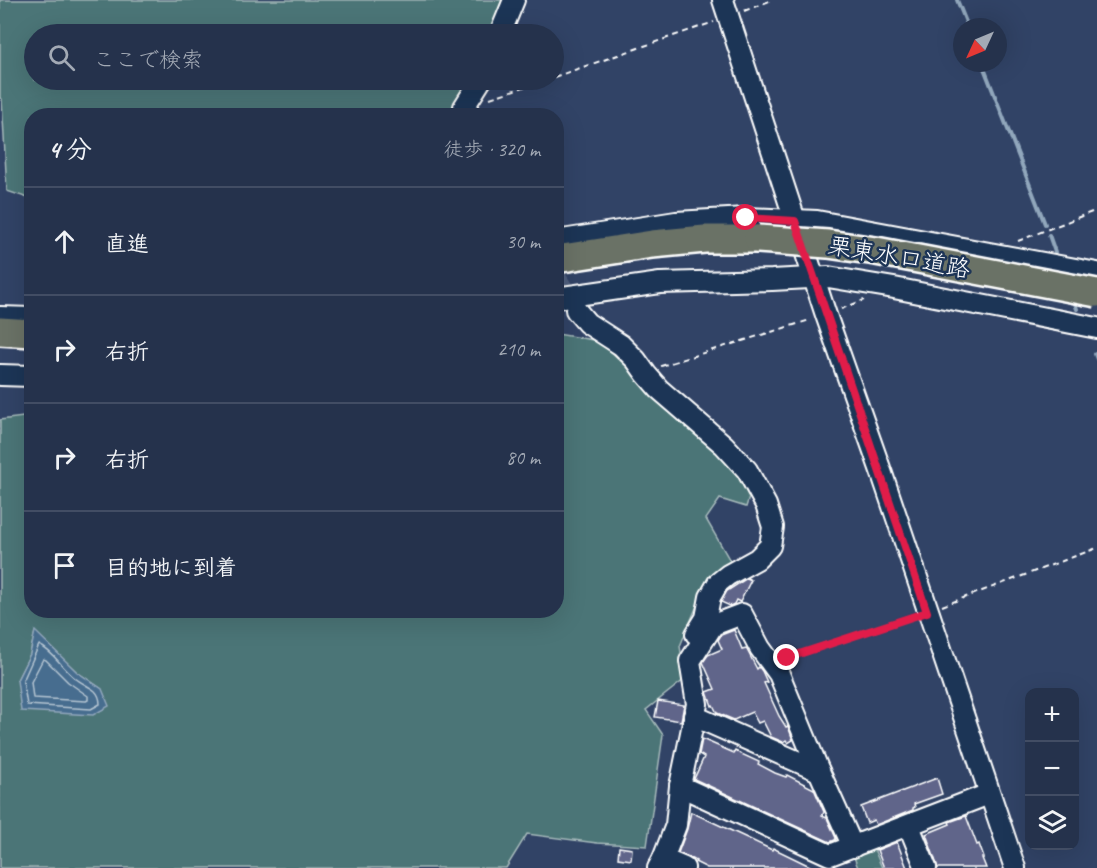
<!DOCTYPE html>
<html lang="ja">
<head>
<meta charset="utf-8">
<style>
	body { margin:0; font-family:Caveat,"Klee One",sans-serif; background:#2d3a53; color:#f1f3f6 }
	.controls { position:absolute; right:18px; bottom:18px; display:grid; overflow:hidden; border-radius:12px; box-shadow:0 6px 24px #0002 }
	.controls button { width:54px; height:54px; display:grid; place-items:center; padding:0; border:0; border-bottom:2px solid #424d64; background:#25324c; color:#f1f3f6; font:30px sans-serif }
	.compass { position:absolute; left:953px; top:18px; width:54px; height:54px; border-radius:50%; background:#25324c; box-shadow:0 6px 24px #0002; rotate:226deg }
	.stop { position:absolute; width:18px; height:18px; margin:-14px; border:4px solid #e11d48; border-radius:50%; background:#fff }
	.stop.end { background:#e11d48; border-color:#fff; box-shadow:0 2px 6px #0008 }
	.list { margin:0; padding:0; list-style:none }
	h2 { display:flex; justify-content:space-between; align-items:center; height:78px; margin:0; padding:0 24px; font-size:26px }
	h2 small { font-size:20px; font-weight:400; color:#a3aab5 }
	.list li { display:grid; grid-template-columns:39px 1fr auto; gap:18px; align-items:center; box-sizing:border-box; height:108px; padding:0 24px; border-top:2px solid #424d64 }
	.list b { display:block; font-size:22px; white-space:nowrap }
	.list em { font-size:20px; font-style:normal; color:#a3aab5 }
	.icon { flex:none; width:33px; height:33px; fill:none; stroke:currentColor; stroke-width:2; stroke-linecap:round; stroke-linejoin:round }
	.map { position:relative; flex:none; width:1097px; height:868px; overflow:hidden }
	.search { position:absolute; background:#25324c; box-shadow:0 6px 24px #0002; left:24px; top:24px; width:540px; height:66px; display:flex; align-items:center; gap:15px; box-sizing:border-box; padding:0 21px; border-radius:33px; color:#a3aab5; font-size:22px }
	.panel { position:absolute; background:#25324c; box-shadow:0 6px 24px #0002; left:24px; top:108px; width:540px; height:510px; border-radius:24px }
	.map>svg:first-child { display:block }
	.green { fill:#4c7477; stroke:#a6babb; stroke-width:1.5; fill-rule:evenodd }
	.water { fill:#476d8f; stroke:#91a7bc; stroke-width:1.5 }
	.lines { fill:none; stroke-linecap:round; stroke-linejoin:round }
	.shore { stroke:#b5c5d2; stroke-width:1.5 }
	.stream { stroke:#91a7bc; stroke-width:4 }
	.building { fill:#61658a; stroke:#fff; stroke-width:1.5 }
	.minor-tunnel { stroke:#505f7d; stroke-width:20; stroke-dasharray:20 10; stroke-linecap:butt }
	.minor-casing { stroke:#fff; stroke-width:24 }
	.highway-casing { stroke:#fff; stroke-width:32 }
	.path { stroke:#fff; stroke-width:2; stroke-dasharray:6 4.5; stroke-linecap:butt }
	.minor { stroke:#1d3557; stroke-width:20 }
	.highway { stroke:#6a7266; stroke-width:27 }
	.highway-bridge-casing { stroke:#fff; stroke-width:32; stroke-linecap:butt }
	.highway-bridge { stroke:#6a7266; stroke-width:27 }
	.route { stroke:#e11d48; stroke-width:8 }
	.labels { text-anchor:middle; stroke-width:5; stroke-linejoin:round; paint-order:stroke }
	.street-label { font-size:24px; fill:#fff; stroke:#1d3557 }
</style>
</head>
<body>
<div class="map">
<svg width="1097" height="868" viewBox="0 0 1097 868">
	<rect width="100%" height="100%" fill="#314366"/>
	<filter id="ink" filterUnits="userSpaceOnUse"><feTurbulence type="fractalNoise" baseFrequency=".0167" numOctaves="2"/><feDisplacementMap in="SourceGraphic" scale="12" xChannelSelector="R" yChannelSelector="G"/><feConvolveMatrix kernelMatrix="1 2 1 2 8 2 1 2 1" color-interpolation-filters="sRGB"/></filter>
	<g filter="url(#ink)">
		<g class="green">
			<polygon points="0,0 503,0 489,34 34,34 34,80 470,80 451,111 453,115 32,116 31,199 7,191 2,99 0,98"/>
			<path d="M557,334L599,341L723,454L752,488L746,507L720,499L706,519L732,564L704,589L680,646L685,679L646,710L663,735L647,846L597,843L527,834L506,868H0V420L31,416L32,610H556ZM35,632L77,672L102,689L17,680L30,654Z"/>
			<polygon points="874,849 882,868 858,868 854,857"/>
		</g>
		<polygon class="water" points="35,631 77,672 102,689 109,706 93,715 21,711 17,680 30,654"/>
		<g class="lines">
			<g class="shore">
				<path d="M39,645C53,651 62,668 75,678C81,683 89,686 95,691C99,695 100,700 100,704L91,709L27,705L23,681Z"/>
				<polygon points="43,659 46,660 68,682 88,696 88,700 86,701 33,698 31,682"/>
			</g>
			<g class="stream">
				<polyline points="957,0 968,27"/>
				<polyline points="982,63 1045,224"/>
				<polyline points="1049,235 1055,252"/>
				<polyline points="1073,298 1077,309"/>
				<polyline points="1095,354 1097,359"/>
			</g>
		</g>
		<g class="building">
			<polygon points="747,578 751,580 740,602 736,600 734,604 730,606 721,602 727,591"/>
			<polygon points="734,630 742,649 746,648 757,669 759,667 762,671 767,682 764,683 779,716 786,727 788,726 793,740 788,743 786,740 783,742 771,737 763,721 758,723 752,712 734,720 717,713 713,705 712,706 707,692 715,689 703,662 708,655 722,649 718,640 721,635"/>
			<polygon points="658,701 684,705 681,721 655,717"/>
			<polygon points="702,739 734,753 735,751 759,762 758,764 775,773 786,777 787,775 814,789 824,812 822,816 827,818 836,838 835,840 830,842 694,779 704,757 699,754"/>
			<polygon points="937,778 942,794 914,804 915,807 913,808 913,810 876,825 874,820 867,823 861,807"/>
			<polygon points="691,812 747,838 772,850 773,848 814,868 707,868 695,862 696,861 689,857 678,853 687,829"/>
			<polygon points="966,816 977,845 979,844 984,858 982,858 986,868 938,868 926,834 950,824 949,822"/>
			<polygon points="897,842 907,868 884,868 877,850"/>
			<polygon points="619,847 632,849 631,860 618,858"/>
		</g>
		<g class="lines">
			<polyline class="minor-tunnel" points="556,277 576,310"/>
			<defs>
				<g id="minor">
					<polyline points="723,0 826,315 882,474 1015,868"/>
					<polyline points="500,34 514,0"/>
					<polyline points="462,116 464,107 481,80"/>
					<polyline points="556,241 676,222 746,218 817,221 1097,273"/>
					<polyline points="556,298 660,283 772,280 828,277 894,288 1097,328"/>
					<polyline points="576,310 587,323 621,345 636,360 646,374 659,389 724,445 747,470 766,505 773,527 770,546 757,559 728,575 718,583 710,597 706,618 696,634"/>
					<polyline points="0,317 32,318"/>
					<polyline points="0,375 32,376"/>
					<polyline points="694,716 819,771"/>
					<polyline points="680,786 830,855 989,794"/>
					<polyline points="909,826 926,868"/>
					<polyline points="663,859 684,868"/>
					<polyline points="658,868 663,859 676,825 680,786 697,704 690,661 713,625 742,614 760,648 779,674 819,771 853,847"/>
				</g>
				<g id="highway">
					<polyline points="556,259 652,244 705,239 758,239"/>
					<polyline points="0,331 32,333"/>
				</g>
			</defs>
			<use href="#minor" class="minor-casing"/>
			<use href="#highway" class="highway-casing"/>
			<g class="path">
				<polyline points="744,11 772,0"/>
				<polyline points="554,77 714,22"/>
				<polyline points="490,98 545,80"/>
				<polyline points="1018,241 1097,210"/>
				<polyline points="841,309 864,300"/>
				<polyline points="661,366 810,320"/>
				<polyline points="942,606 1097,548"/>
				<polyline points="787,658 914,616"/>
			</g>
			<use href="#minor" class="minor"/>
			<use href="#highway" class="highway"/>
			<defs>
				<polyline id="highway-bridge" points="758,239 828,244 876,251 1097,293"/>
			</defs>
			<use href="#highway-bridge" class="highway-bridge-casing"/>
			<use href="#highway-bridge" class="highway-bridge"/>
		</g>
	</g>
	<g class="lines" filter="url(#ink)">
		<polyline class="route" points="746,218 795,221 927,612 787,658"/>
	</g>
	<g class="labels">
		<g class="street-label">
			<text transform="translate(899 257) rotate(10)" y="8">栗東水口道路</text>
		</g>
	</g>
</svg>
<div class="controls">
<button>+</button>
<button>−</button>
<button><svg class="icon" aria-label="layers" viewBox="0 0 24 24"><path d="M12 4l9 5-9 5-9-5zM3 14l9 5 9-5"/></svg></button>
</div>
<svg class="compass" viewBox="-18 -18 36 36"><path d="M0-13l5 13h-10z" fill="#e53935"/><path d="M0 13l5-13h-10z" fill="#a3aab5"/></svg>
<div class="stop" style="left:746px;top:218px"></div>
<div class="stop end" style="left:787px;top:658px"></div>
<div class="search"><svg class="icon" aria-label="search" viewBox="0 0 24 24"><circle cx="10" cy="10" r="6"/><path d="M15 15l6 6"/></svg>ここで検索</div>
<section class="panel">
<h2>4 分<small>徒歩 · 320 m</small></h2>
<ul class="list">
<li><svg class="icon" aria-label="ahead" viewBox="0 0 24 24"><path d="M12 20V5M6 11l6-6 6 6"/></svg><div><b>直進</b></div><em>30 m</em></li>
<li><svg class="icon" aria-label="right" viewBox="0 0 24 24"><path d="M7 20v-9h11M14 6l5 5-5 5"/></svg><div><b>右折</b></div><em>210 m</em></li>
<li><svg class="icon" aria-label="right" viewBox="0 0 24 24"><path d="M7 20v-9h11M14 6l5 5-5 5"/></svg><div><b>右折</b></div><em>80 m</em></li>
<li><svg class="icon" aria-label="arrive" viewBox="0 0 24 24"><path d="M6 21V4h12l-3 4 3 4H6"/></svg><div><b>目的地に到着</b></div></li>
</ul>
</section>
</div>
</body>
</html>
